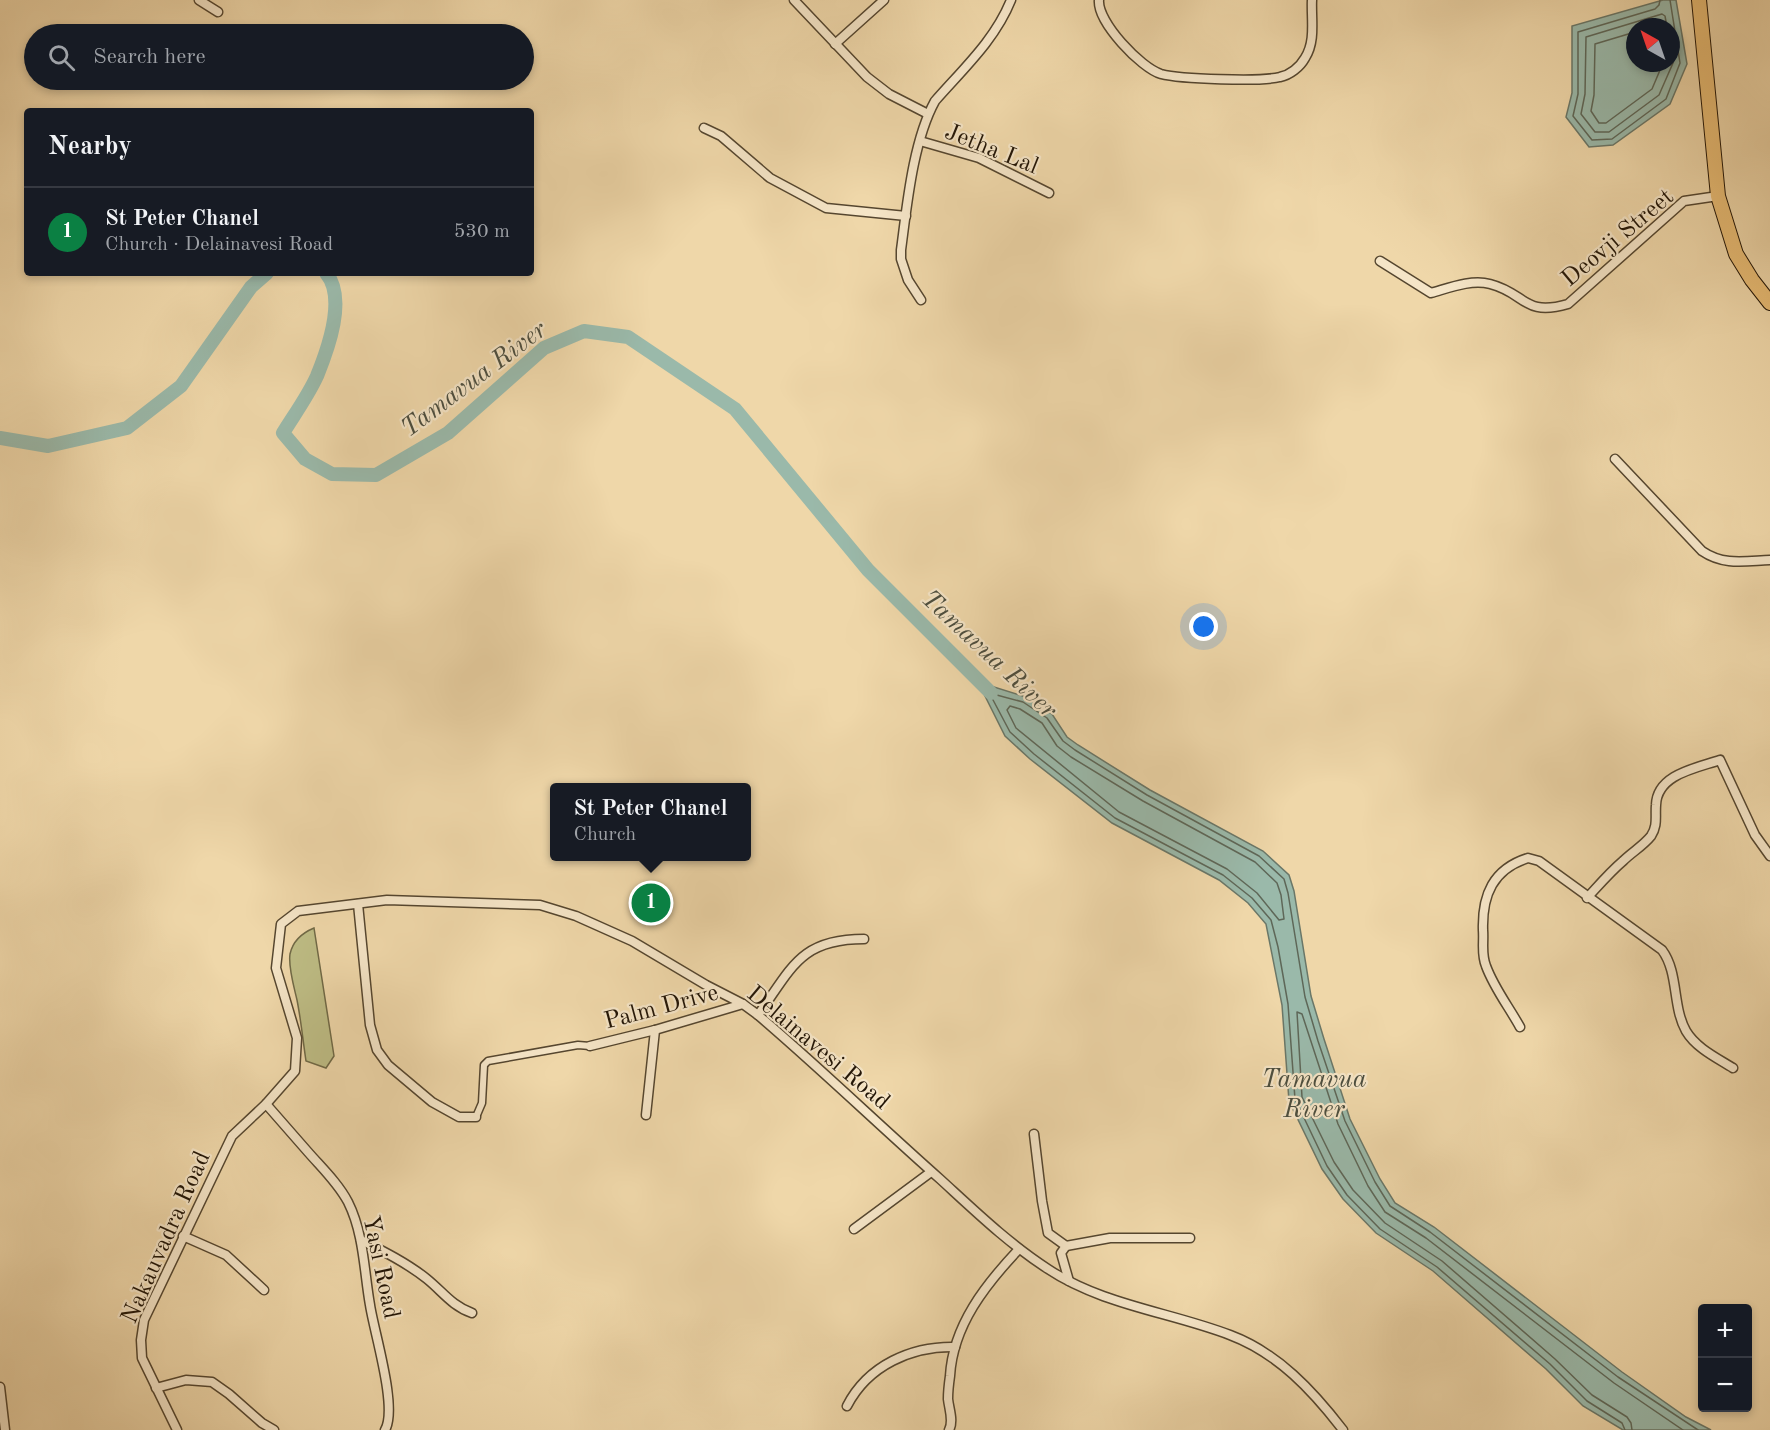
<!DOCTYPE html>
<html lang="en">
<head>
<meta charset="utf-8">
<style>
	body { margin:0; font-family:"Old Standard TT",serif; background:#242831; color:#f1f3f6 }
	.controls { position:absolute; right:18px; bottom:18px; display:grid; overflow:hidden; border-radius:6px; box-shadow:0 3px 9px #0003 }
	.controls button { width:54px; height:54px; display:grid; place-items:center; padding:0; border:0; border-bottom:2px solid #363941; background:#171b24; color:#f1f3f6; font:30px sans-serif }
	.compass { position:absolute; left:1626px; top:18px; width:54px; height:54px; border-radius:50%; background:#171b24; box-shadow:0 3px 9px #0003; rotate:320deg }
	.you { position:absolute; left:1204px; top:627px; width:21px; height:21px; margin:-15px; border:4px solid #fff; border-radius:50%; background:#1a73e8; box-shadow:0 0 0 9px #1a73e833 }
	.badge { display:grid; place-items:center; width:39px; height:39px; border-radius:50%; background:#0b8043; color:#fff; font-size:20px; font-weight:700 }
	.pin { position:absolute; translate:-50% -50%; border:3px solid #fff; box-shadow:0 2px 6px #0006 }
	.popup { position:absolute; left:550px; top:783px; width:201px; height:78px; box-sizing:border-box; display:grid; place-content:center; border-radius:6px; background:#171b24; filter:drop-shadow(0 2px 4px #0005); font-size:20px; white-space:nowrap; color:#9ea1a6 }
	.popup b { font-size:22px; color:#f1f3f6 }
	.popup::after { content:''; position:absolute; left:50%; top:100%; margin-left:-12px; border:12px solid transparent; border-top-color:#171b24 }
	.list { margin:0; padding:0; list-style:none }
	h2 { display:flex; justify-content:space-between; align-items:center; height:78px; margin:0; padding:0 24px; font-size:26px }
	h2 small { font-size:20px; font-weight:400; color:#9ea1a6 }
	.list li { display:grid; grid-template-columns:39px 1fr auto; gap:18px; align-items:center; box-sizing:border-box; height:90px; padding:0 24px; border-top:2px solid #363941 }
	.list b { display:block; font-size:22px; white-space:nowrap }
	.list p { margin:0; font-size:20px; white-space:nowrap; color:#9ea1a6 }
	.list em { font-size:20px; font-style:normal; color:#9ea1a6 }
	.icon { flex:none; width:33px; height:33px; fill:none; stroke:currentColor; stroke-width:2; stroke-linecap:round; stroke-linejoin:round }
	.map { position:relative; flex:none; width:1770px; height:1430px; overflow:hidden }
	.search { position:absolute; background:#171b24; box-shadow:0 3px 9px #0003; left:24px; top:24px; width:510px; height:66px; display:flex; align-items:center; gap:15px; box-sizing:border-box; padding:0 21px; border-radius:33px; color:#9ea1a6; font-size:22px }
	.panel { position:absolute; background:#171b24; box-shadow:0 3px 9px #0003; left:24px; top:108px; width:510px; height:168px; border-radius:6px }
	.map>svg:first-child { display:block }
	.green { fill:#bebd85; stroke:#706946; stroke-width:1.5 }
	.water { fill:#9ab9aa; stroke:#6a7768; stroke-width:1.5; fill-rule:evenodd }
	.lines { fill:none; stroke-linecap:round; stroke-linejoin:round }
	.shore { stroke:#5e6758; stroke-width:1.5 }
	.river { stroke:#9ab9aa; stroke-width:14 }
	.pedestrian-casing { stroke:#55462f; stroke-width:9 }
	.minor-casing { stroke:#55462f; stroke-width:11 }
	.primary-casing { stroke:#221506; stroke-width:16 }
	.pedestrian { stroke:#f5e5c7; stroke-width:6 }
	.minor { stroke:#f5e5c7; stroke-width:8 }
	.primary { stroke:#e8bc74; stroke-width:14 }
	.labels { text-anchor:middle; stroke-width:4.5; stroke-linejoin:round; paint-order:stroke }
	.street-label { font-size:24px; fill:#221506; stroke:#f5e5c7 }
	.water-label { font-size:26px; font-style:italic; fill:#4c4e3f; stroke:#f5e5c7 }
</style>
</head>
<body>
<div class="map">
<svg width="1770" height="1430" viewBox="0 0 1770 1430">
	<rect width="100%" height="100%" fill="#efd7a9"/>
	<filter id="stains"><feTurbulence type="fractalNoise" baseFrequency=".00333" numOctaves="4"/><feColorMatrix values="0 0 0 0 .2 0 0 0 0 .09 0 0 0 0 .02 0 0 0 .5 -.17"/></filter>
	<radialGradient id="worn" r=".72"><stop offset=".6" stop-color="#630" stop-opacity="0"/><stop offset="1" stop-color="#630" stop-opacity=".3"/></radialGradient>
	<path class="green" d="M314,928L334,1056L326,1068L306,1061C303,1041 301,1020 297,1000C294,987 288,967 290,954C293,940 302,933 314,928Z"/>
	<g class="water">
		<path d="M1663,0H1676L1687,64L1670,104L1613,145L1589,147L1566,117L1572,93V26ZM1635,27H1671V63H1635Z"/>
		<polygon points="978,682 1026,697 1052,714 1067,737 1078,745 1150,790 1263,851 1289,875 1294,891 1311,996 1324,1039 1350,1119 1380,1179 1395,1203 1434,1227 1622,1372 1686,1417 1711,1430 1623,1430 1583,1406 1546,1369 1433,1271 1376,1233 1343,1199 1322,1169 1289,1101 1282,1005 1266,924 1248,903 1219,880 1112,823 1030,759 1005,736"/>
	</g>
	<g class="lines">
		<g class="shore">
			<polyline points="1660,0 1659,5 1655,9 1578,32 1578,94 1573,116 1592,140 1612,139 1666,99 1680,63 1670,0"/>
			<polyline points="1667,27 1665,16 1662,14 1586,37 1585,94 1581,114 1595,132 1609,132 1659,95 1673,63 1671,52"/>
			<polyline points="1635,32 1595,44 1594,95 1591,111 1599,123 1606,123 1652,89 1663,63"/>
			<polygon points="1010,706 1020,709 1042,723 1057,746 1071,757 1143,801 1255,862 1277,883 1281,895 1284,919 1279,920 1257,893 1227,869 1119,812 1016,728 1007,710"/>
			<polyline points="1625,1430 1622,1423 1587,1401 1550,1364 1437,1267 1380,1229 1347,1195 1327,1166 1295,1099 1288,1004 1278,947 1271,920 1252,898 1223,875 1115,818 1034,754 1010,732 992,698 993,694 1023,702 1047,718 1063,741 1075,750 1147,795 1259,856 1284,879 1288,893 1305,997 1318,1041 1345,1121 1375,1182 1390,1206 1430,1232 1618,1377 1698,1430"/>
			<polyline points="1632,1430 1631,1423 1627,1417 1592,1395 1555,1359 1442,1261 1385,1223 1353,1190 1334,1162 1302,1097 1297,1012 1302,1014 1338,1124 1368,1186 1385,1212 1426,1238 1614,1383 1683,1430"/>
		</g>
		<g class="river">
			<path d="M326,273C347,298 328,349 317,376C308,396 294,415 283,433L305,459L332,474L376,475L448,433L544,348L584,331L628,337L735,409L868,570L991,693"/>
			<polyline points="0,438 48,446 127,428 181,386 251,287 267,273"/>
		</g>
		<defs>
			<polyline id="pedestrian" points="476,1117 482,1103 484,1065 488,1061 578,1045 590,1046"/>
			<g id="minor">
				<polyline points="199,0 218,12"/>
				<polyline points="794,0 867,77 889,94 928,114"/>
				<path d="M1099,0C1097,22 1141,68 1161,74C1180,79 1261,82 1280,77C1290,75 1300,67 1305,58C1316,41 1311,19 1312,0"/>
				<polyline points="835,44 884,0"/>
				<polyline points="704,128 721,136 770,178 826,208 906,216"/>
				<polyline points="920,141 979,158 1049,193"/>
				<path d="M1380,261L1431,293C1449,288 1471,279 1490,284C1526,293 1523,317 1568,304L1684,201L1718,196"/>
				<path d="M921,300L908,280L901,259V250C907,205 913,141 935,101C963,69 995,40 1011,0"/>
				<path d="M1615,459L1702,551C1724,566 1745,561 1770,560"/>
				<path d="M1587,898C1599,885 1610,872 1623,861C1632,852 1643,846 1651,836C1658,825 1655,817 1656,805C1657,774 1697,768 1720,760L1755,835L1770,856"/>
				<polyline points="358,904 370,1025 377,1050 388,1065 432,1102 459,1117 476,1117"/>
				<path d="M758,1015C792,968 800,939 864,939"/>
				<path d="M1520,1027C1509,1007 1494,988 1486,966C1481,954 1484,943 1483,930C1482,895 1493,869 1528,858L1539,861L1662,950C1679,973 1672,1006 1686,1031C1696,1048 1717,1058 1733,1068"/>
				<polyline points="590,1046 655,1030 743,1004"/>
				<path d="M266,1104C280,1120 294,1136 308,1152C322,1168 338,1183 348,1202C364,1234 364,1271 370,1305C374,1332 398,1408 385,1430"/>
				<polyline points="646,1115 655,1030"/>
				<polyline points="1034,1134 1042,1201 1048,1233 1066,1246 1061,1253 1069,1281"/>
				<polyline points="854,1229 931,1172"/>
				<polyline points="183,1236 226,1255 264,1290"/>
				<path d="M361,1240C383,1251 407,1263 427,1279C443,1292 452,1306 472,1313"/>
				<polyline points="1066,1246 1110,1238 1190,1238"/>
				<polyline points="0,1387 5,1430"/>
				<polyline points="156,1388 186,1380 212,1382 229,1394 262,1423 274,1430"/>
				<path d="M847,1406C868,1365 912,1346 955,1347"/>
				<path d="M177,1430L142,1358L141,1340L144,1320L232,1136L266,1104L295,1071L297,1038L276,968L281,924L298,911L387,900L540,905L576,916L632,941L706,985L743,1004L758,1015C820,1068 879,1125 940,1179C975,1211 1008,1243 1048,1269C1102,1305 1170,1312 1230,1335C1278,1353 1313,1391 1343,1430"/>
				<path d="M949,1430C954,1421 949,1409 948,1399C948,1391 949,1383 950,1376C953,1325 986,1284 1019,1249"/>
			</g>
			<polyline id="primary" points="1699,0 1718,196 1736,254 1752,280 1770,303"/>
		</defs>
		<use href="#pedestrian" class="pedestrian-casing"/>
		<use href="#minor" class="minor-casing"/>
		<use href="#primary" class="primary-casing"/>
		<use href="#pedestrian" class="pedestrian"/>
		<use href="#minor" class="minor"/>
		<use href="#primary" class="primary"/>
	</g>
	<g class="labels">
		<g class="street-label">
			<text transform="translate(992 148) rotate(22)" y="8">Jetha Lal</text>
			<text transform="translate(1617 237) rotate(-40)" y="8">Deovji Street</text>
			<text transform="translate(661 1006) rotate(-15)" y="8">Palm Drive</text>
			<text transform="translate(819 1047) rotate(40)" y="8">Delainavesi Road</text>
			<text transform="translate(165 1237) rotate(-66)" y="8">Nakauvadra Road</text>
			<text transform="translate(382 1267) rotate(78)" y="8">Yasi Road</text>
		</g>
		<g class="water-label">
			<text transform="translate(473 378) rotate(-37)" y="9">Tamavua River</text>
			<text transform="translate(990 653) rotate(43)" y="9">Tamavua River</text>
			<text x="1314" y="1087">Tamavua<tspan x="1314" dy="30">River</tspan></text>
		</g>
	</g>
	<rect width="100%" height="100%" filter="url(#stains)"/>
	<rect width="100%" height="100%" fill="url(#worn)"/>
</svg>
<div class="controls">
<button>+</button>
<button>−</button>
</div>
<svg class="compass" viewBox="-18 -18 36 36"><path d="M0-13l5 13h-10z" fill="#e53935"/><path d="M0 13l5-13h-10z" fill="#9ea1a6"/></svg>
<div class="you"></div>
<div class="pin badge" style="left:651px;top:903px">1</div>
<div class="popup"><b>St Peter Chanel</b>Church</div>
<div class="search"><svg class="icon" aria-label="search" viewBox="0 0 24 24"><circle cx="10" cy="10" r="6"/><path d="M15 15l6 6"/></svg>Search here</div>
<section class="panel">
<h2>Nearby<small></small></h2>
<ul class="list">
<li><span class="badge">1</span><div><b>St Peter Chanel</b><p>Church · Delainavesi Road</p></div><em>530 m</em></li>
</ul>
</section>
</div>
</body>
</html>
